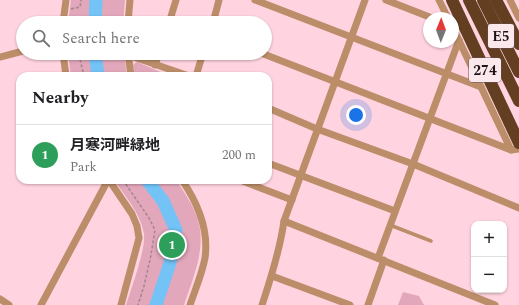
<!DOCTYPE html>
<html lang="en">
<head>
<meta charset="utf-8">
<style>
	body { margin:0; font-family:Spectral,"Noto Sans JP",serif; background:#f6f6f6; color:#202124 }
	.controls { position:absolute; right:12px; bottom:12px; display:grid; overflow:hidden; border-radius:8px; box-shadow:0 1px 3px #0004 }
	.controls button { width:36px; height:36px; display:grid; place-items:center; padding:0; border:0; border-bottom:1px solid #e0e0e0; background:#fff; color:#202124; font:20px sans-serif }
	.compass { position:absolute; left:423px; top:12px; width:36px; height:36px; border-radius:50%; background:#fff; box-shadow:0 1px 3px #0004; rotate:1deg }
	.you { position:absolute; left:356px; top:115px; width:14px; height:14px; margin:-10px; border:3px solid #fff; border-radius:50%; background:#1a73e8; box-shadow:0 0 0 6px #1a73e833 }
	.badge { display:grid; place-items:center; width:26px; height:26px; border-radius:50%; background:#3f8274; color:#fff; font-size:13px; font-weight:700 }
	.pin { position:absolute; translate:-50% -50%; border:2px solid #fff; box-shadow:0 1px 4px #0006 }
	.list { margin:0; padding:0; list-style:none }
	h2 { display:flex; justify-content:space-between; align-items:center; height:52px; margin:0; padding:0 16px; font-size:17px }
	h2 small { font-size:13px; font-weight:400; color:#757577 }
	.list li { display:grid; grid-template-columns:26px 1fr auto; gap:12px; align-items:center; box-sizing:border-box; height:60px; padding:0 16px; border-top:1px solid #e0e0e0 }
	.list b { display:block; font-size:15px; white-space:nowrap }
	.list p { margin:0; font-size:13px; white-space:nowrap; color:#757577 }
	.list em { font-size:13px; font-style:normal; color:#757577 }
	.icon { flex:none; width:22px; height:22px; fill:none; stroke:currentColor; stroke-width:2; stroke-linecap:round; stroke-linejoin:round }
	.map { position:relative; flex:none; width:519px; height:305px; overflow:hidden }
	.search { position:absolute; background:#fff; box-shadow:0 1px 3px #0004; left:16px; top:16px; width:256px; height:44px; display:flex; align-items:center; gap:10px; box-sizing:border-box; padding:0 14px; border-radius:22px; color:#757577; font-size:15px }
	.panel { position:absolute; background:#fff; box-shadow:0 1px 3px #0004; left:16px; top:72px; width:256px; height:112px; border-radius:12px }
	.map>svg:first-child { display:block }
	.green { fill:#e2a7ba }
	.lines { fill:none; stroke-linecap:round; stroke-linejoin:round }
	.river { stroke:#73c3f6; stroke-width:13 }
	.path { stroke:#a4858e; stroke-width:1.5; stroke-dasharray:3 2; stroke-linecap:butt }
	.lane { stroke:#bc8d69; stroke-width:3.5 }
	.street { stroke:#bc8d69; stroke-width:7 }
	.highway { stroke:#633e20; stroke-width:12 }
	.labels { text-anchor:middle; stroke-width:4; stroke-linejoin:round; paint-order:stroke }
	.shield { fill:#fae8ed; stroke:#615257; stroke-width:1 }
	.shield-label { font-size:14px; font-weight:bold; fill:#201217 }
</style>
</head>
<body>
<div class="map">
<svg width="519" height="305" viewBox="0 0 519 305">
	<rect width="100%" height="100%" fill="#ffd3e0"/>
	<g class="green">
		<polygon points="71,0 125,0 123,23 68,23"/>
		<polygon points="68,53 124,53 127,76 71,76"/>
		<polygon points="137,62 170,76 135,76 133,65"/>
		<path d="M114,180H176C183,190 190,201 195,212C209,243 194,275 184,305H126C131,289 146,249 144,234C141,214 125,196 114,180Z"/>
		<polygon points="403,292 419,296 424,305 398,305"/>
	</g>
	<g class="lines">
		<g class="river">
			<polyline points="95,23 96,0"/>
			<polyline points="95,53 98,76"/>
			<polyline points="147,180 163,201 176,230 170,263 156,305"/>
		</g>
		<g class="path">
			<polyline points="71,9 80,7 81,0"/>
			<polyline points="74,53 79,55 84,76"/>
			<polyline points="117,53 118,57 122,60"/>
			<polyline points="123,180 149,218 155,230 151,255 144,286 138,305"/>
		</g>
		<polyline class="lane" points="390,225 431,241"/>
		<g class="street">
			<polyline points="255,0 481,87"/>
			<polyline points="386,0 432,18"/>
			<polyline points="439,0 448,18"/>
			<polyline points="510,0 519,18"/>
			<polyline points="63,23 66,0"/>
			<polyline points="128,23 130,0"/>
			<polyline points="169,23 176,0"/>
			<polyline points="213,23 219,0"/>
			<polyline points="453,28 511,150 519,149"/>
			<polyline points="63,53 66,76"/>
			<polyline points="128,53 131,76"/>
			<polyline points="261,53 511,150"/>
			<polyline points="128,55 189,76"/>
			<polyline points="0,57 23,51"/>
			<polyline points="155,65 159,53"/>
			<polyline points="196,76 203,53"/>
			<polyline points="268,108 317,129 413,164 519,208"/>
			<polyline points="268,163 395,211"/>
			<polyline points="109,180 132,214 137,226 139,238 121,305"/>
			<path d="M182,180C197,202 209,230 205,258C202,274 195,290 190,305"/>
			<polyline points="240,180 292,200"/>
			<polyline points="284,221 495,305"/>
			<polyline points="378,258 459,40"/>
			<polyline points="272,276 350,305"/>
			<polyline points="0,299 9,305"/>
			<polyline points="41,305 108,180"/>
			<path d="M262,305C271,278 280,250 284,221L365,0"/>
			<polyline points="368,305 384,260"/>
		</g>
		<g class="highway">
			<polyline points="452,0 519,143"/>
			<polyline points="469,0 519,101"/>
			<polyline points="483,0 519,72"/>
			<polyline points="496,0 519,44"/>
		</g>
	</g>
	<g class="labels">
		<g class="shield">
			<rect x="488" y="24" width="26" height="24" rx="3"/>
			<rect x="469" y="58" width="32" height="24" rx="3"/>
		</g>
		<g class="shield-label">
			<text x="501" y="41">E5</text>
			<text x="485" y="75">274</text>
		</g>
	</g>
</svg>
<div class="controls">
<button>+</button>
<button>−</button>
</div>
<svg class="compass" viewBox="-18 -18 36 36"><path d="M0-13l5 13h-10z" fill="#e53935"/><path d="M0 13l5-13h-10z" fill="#757577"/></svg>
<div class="you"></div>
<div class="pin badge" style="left:172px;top:245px;background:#2e9e5b">1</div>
<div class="search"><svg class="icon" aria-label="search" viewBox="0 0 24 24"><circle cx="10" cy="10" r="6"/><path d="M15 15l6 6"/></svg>Search here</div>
<section class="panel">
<h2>Nearby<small></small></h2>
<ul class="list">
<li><span class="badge" style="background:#2e9e5b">1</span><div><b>月寒河畔緑地</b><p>Park</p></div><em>200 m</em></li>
</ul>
</section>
</div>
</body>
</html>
